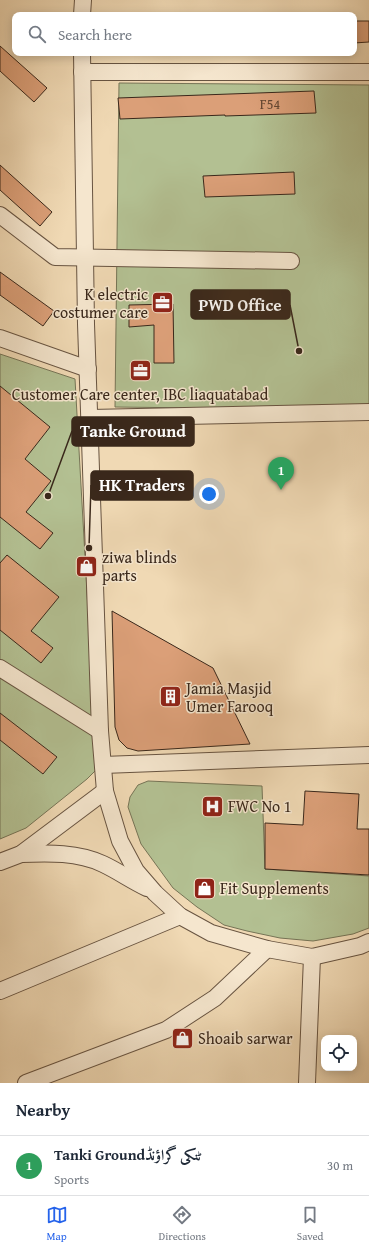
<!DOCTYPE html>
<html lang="en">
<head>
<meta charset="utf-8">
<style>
	body { margin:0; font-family:"Gentium Book Plus",Amiri,serif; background:#f2f2f3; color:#1f2937 }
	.controls { position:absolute; right:12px; bottom:12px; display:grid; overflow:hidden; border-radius:8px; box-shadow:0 2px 10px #0003 }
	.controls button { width:36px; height:36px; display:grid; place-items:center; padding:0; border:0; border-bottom:1px solid #e0e1e3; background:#fff; color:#1f2937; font:20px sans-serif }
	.you { position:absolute; left:209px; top:494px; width:14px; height:14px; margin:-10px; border:3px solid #fff; border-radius:50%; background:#1a73e8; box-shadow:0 0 0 6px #1a73e833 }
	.badge { display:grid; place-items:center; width:26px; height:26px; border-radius:50%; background:#2563eb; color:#fff; font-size:13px; font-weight:700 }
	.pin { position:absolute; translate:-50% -33px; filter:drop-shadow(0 1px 2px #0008) }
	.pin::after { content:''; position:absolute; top:21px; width:14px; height:12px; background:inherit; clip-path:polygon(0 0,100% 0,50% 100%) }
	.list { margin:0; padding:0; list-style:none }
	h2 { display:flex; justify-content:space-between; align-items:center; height:52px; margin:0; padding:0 16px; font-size:17px }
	h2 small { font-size:13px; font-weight:400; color:#747a83 }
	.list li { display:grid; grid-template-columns:26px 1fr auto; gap:12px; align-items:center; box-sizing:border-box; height:60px; padding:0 16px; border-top:1px solid #e0e1e3 }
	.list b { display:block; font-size:15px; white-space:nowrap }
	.list p { margin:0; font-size:13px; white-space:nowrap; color:#747a83 }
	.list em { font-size:13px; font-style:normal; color:#747a83 }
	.icon { flex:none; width:22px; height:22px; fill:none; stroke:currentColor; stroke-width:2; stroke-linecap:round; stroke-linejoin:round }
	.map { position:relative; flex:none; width:369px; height:1083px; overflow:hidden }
	.search { position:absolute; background:#fff; box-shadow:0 2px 10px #0003; left:12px; right:12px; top:12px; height:44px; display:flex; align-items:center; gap:10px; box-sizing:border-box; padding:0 14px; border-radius:8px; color:#747a83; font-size:15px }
	.sheet { height:112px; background:#fff }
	nav { display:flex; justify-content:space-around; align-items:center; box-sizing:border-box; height:56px; border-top:1px solid #e0e1e3; background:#fff; font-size:11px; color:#747a83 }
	nav a { display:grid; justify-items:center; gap:2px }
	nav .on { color:#2563eb }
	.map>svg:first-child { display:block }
	.green { fill:#b3c092; stroke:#767456 }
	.building { fill:#db9f78; stroke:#3a281b }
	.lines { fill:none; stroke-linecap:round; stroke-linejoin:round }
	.minor-casing { stroke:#685441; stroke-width:18 }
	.minor { stroke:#f5e6ce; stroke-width:16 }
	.labels { text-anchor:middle; stroke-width:3; stroke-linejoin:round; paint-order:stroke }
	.number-label { font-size:14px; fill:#624632 }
	.poi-label { font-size:16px; fill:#3a281b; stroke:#f5e6ce; text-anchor:start }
	.leader { fill:none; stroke:#3a281b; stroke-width:1.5 }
	.callout-dot { fill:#3a281b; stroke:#f5e6ce; stroke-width:1.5 }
	.callout { fill:#3a281b; stroke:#3a281b; stroke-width:1.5 }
	.callout-label { font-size:17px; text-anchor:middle; font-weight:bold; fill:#fff }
</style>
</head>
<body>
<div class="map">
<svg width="369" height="1083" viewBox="0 0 369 1083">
	<rect width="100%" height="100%" fill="#f0d9b4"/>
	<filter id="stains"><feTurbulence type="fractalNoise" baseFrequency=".005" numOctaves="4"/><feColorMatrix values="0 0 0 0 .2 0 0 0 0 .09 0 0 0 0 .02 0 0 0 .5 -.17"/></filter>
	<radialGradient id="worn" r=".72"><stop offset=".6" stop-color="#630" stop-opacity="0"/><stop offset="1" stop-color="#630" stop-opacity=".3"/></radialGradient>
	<g class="green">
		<polygon points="119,83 369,85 369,410 115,407"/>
		<polygon points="0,354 75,379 97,769 87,779 26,828 0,839"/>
		<polygon points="148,781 262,786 265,869 369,876 369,928 353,934 313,941 280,938 247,931 224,925 197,907 173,888 141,844 128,807 130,797 138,785"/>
	</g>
	<g class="building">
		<polygon points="354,21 369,21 369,42 354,43"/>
		<polygon points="0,46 47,88 34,102 0,71"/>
		<polygon points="314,91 316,113 225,116 225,115 120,119 118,98"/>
		<polygon points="0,165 52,212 40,226 0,190"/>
		<polygon points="294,172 295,194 205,197 203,176"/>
		<polygon points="0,272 54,311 43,326 0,295"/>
		<polygon points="173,304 174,363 154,363 154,325 129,327 129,305"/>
		<polygon points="0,386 50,427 25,459 51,481 26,512 53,533 40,549 0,517"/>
		<polygon points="7,555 59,597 31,631 53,648 41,663 0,630 0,563"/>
		<polygon points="112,611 213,668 250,744 138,751 127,748 119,740 115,727"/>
		<polygon points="0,713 57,757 43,774 0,740"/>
		<polygon points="305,791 359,794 357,829 369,829 369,875 265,869 265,823 303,825"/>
	</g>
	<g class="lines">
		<defs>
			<g id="minor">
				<polyline points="82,15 83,0"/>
				<polyline points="82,53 86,324 100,731 105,791 120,841 136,871 155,893 180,916 211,933 267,949 312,957 360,946 369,942"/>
				<polyline points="82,72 369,72"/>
				<polyline points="0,215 55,257 291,261"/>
				<polyline points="0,338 88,369"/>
				<polyline points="90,418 369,412"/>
				<polyline points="0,668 100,731"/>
				<polyline points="103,765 369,755"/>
				<path d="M21,854C49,853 78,852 103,864C118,871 132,881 147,888"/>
				<polyline points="0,862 21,854 105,791"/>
				<polyline points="0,991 180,916"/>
				<polyline points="26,1083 166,1030 215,998 267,949"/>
				<polyline points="307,1083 312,957"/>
			</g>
		</defs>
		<use href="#minor" class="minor-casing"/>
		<use href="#minor" class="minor"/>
	</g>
	<defs>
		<symbol id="office-square" viewBox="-11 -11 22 22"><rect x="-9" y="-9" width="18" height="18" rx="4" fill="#8f2418" stroke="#f5e6ce"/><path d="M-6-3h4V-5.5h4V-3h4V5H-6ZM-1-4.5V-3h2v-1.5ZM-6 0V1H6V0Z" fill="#fff"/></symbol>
		<symbol id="shop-square" viewBox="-11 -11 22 22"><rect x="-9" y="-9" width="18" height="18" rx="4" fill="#8f2418" stroke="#f5e6ce"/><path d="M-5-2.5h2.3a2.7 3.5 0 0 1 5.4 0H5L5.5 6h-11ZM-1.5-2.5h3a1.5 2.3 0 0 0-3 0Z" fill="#fff"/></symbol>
		<symbol id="building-square" viewBox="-11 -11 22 22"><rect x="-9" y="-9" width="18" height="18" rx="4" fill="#8f2418" stroke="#f5e6ce"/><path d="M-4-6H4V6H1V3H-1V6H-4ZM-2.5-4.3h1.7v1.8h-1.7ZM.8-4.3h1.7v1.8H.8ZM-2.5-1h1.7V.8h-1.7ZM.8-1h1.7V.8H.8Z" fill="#fff"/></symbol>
		<symbol id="hospital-square" viewBox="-11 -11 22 22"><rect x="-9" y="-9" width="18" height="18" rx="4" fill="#8f2418" stroke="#f5e6ce"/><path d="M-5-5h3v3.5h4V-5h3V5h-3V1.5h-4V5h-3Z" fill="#fff"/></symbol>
	</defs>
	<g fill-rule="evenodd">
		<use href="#office-square" x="150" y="290" width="25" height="25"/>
		<use href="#office-square" x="128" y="358" width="25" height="25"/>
		<use href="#shop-square" x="74" y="554" width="25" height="25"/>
		<use href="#building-square" x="158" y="684" width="25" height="25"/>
		<use href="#hospital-square" x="200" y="794" width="25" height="25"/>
		<use href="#shop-square" x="192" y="876" width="25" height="25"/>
		<use href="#shop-square" x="170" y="1026" width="25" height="25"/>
	</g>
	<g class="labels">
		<g class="number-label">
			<text x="270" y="109">F54</text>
		</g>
		<g class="poi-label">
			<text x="148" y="300" text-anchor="end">K electric<tspan x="148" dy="18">costumer care</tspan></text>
			<text x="140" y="400" text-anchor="middle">Customer Care center, IBC liaquatabad</text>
			<text x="102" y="563">ziwa blinds<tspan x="102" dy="18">parts</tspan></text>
			<text x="186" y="694">Jamia Masjid<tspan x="186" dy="18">Umer Farooq</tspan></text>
			<text x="228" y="812">FWC No 1</text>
			<text x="220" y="894">Fit Supplements</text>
			<text x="198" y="1044">Shoaib sarwar</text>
		</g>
	</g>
	<path class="leader" d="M299 351L290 305M48 496L72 431M89 548L91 485"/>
	<g class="callout-dot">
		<circle cx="299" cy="351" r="4"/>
		<circle cx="48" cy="496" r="4"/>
		<circle cx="89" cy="548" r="4"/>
	</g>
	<g class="callout">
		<rect x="191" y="290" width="99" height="29" rx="4"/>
		<rect x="72" y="417" width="122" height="29" rx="4"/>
		<rect x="91" y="471" width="102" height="29" rx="4"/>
	</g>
	<g class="callout-label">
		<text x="240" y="311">PWD Office</text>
		<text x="133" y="437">Tanke Ground</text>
		<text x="142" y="491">HK Traders</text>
	</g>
	<rect width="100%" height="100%" filter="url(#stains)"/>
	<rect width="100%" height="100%" fill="url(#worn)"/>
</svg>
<div class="controls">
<button><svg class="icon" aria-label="locate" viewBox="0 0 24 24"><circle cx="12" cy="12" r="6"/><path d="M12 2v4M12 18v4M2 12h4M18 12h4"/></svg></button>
</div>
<div class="you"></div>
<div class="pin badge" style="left:281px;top:490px;background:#2e9e5b">1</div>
<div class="search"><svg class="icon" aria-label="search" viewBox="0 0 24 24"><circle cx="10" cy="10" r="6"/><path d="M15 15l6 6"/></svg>Search here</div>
</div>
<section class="sheet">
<h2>Nearby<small></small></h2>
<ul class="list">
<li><span class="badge" style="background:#2e9e5b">1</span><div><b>Tanki Groundٹنکی گراؤنڈ</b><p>Sports</p></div><em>30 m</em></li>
</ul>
</section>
<nav>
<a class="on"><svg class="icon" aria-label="map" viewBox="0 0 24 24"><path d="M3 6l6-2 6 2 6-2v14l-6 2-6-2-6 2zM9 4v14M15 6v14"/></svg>Map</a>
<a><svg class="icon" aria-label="directions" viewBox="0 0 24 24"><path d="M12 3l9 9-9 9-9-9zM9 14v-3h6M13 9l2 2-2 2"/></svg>Directions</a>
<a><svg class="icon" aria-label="saved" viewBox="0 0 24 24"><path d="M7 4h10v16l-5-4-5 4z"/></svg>Saved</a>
</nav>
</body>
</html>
